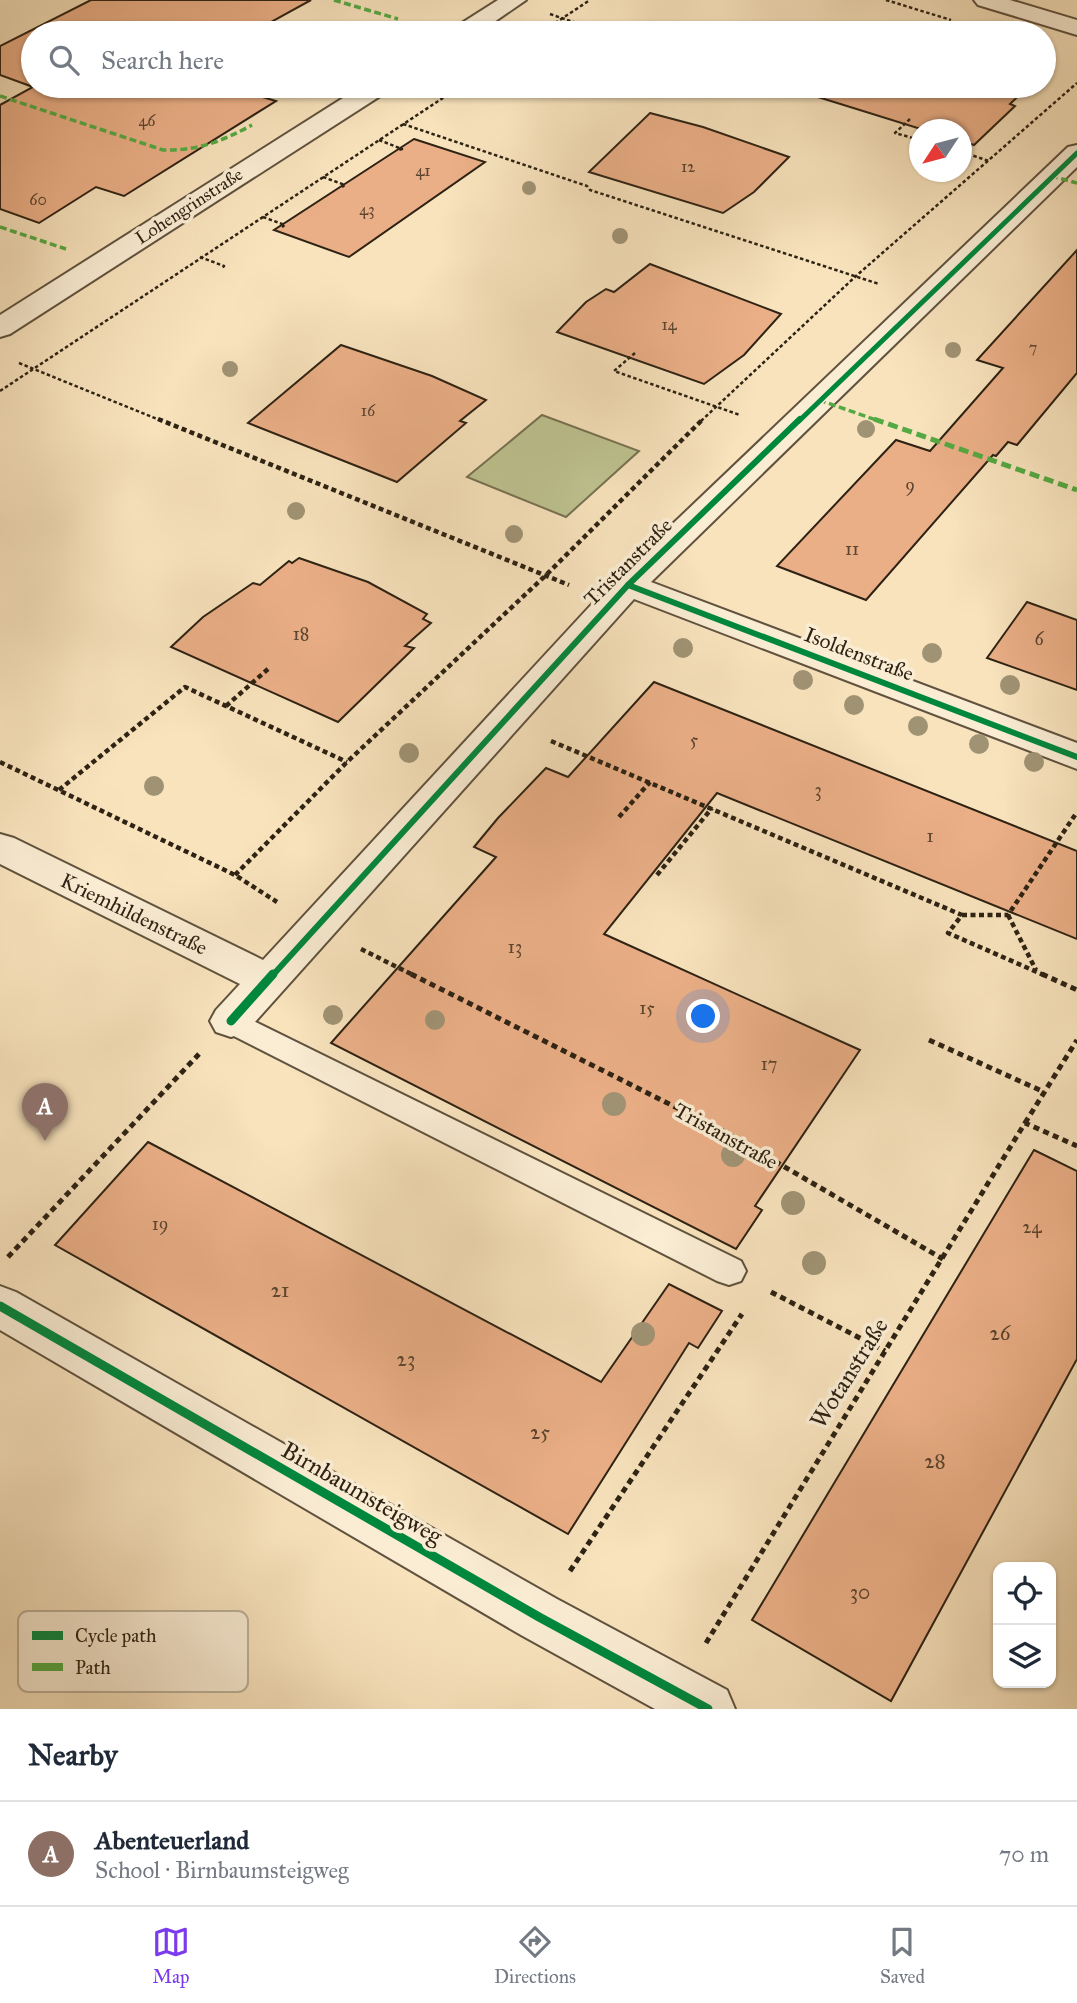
<!DOCTYPE html>
<html lang="en">
<head>
<meta charset="utf-8">
<style>
	body { margin:0; font-family:"IM FELL Great Primer",serif; background:#f2f2f3; color:#1f2937 }
	.controls { position:absolute; right:21px; bottom:21px; display:grid; overflow:hidden; border-radius:14px; box-shadow:0 2px 5px #0004 }
	.controls button { width:63px; height:63px; display:grid; place-items:center; padding:0; border:0; border-bottom:2px solid #e0e1e3; background:#fff; color:#1f2937; font:35px sans-serif }
	.compass { position:absolute; left:909px; top:119px; width:63px; height:63px; border-radius:50%; background:#fff; box-shadow:0 2px 5px #0004; rotate:234deg }
	.you { position:absolute; left:704px; top:1017px; width:24px; height:24px; margin:-18px; border:5px solid #fff; border-radius:50%; background:#1a73e8; box-shadow:0 0 0 10px #1a73e833 }
	.badge { display:grid; place-items:center; width:46px; height:46px; border-radius:50%; background:#7c3aed; color:#fff; font-size:23px; font-weight:700 }
	.pin { position:absolute; translate:-50% -58px; filter:drop-shadow(0 2px 4px #0008) }
	.pin::after { content:''; position:absolute; top:37px; width:24px; height:21px; background:inherit; clip-path:polygon(0 0,100% 0,50% 100%) }
	.list { margin:0; padding:0; list-style:none }
	h2 { display:flex; justify-content:space-between; align-items:center; height:91px; margin:0; padding:0 28px; font-size:30px }
	h2 small { font-size:23px; font-weight:400; color:#747a83 }
	.list li { display:grid; grid-template-columns:46px 1fr auto; gap:21px; align-items:center; box-sizing:border-box; height:105px; padding:0 28px; border-top:2px solid #e0e1e3 }
	.list b { display:block; font-size:26px; white-space:nowrap }
	.list p { margin:0; font-size:23px; white-space:nowrap; color:#747a83 }
	.list em { font-size:23px; font-style:normal; color:#747a83 }
	.icon { flex:none; width:38px; height:38px; fill:none; stroke:currentColor; stroke-width:2; stroke-linecap:round; stroke-linejoin:round }
	.map { position:relative; flex:none; width:1077px; height:1709px; overflow:hidden }
	.search { position:absolute; background:#fff; box-shadow:0 2px 5px #0004; left:21px; right:21px; top:21px; height:77px; display:flex; align-items:center; gap:18px; box-sizing:border-box; padding:0 24px; border-radius:38px; color:#747a83; font-size:26px }
	.sheet { height:196px; background:#fff }
	nav { display:flex; justify-content:space-around; align-items:center; box-sizing:border-box; height:98px; border-top:2px solid #e0e1e3; background:#fff; font-size:19px; color:#747a83 }
	nav a { display:grid; justify-items:center; gap:4px }
	nav .on { color:#7c3aed }
	.map>svg:first-child { display:block }
	.green { fill:#bec390; stroke:#767252; stroke-width:2 }
	.building { fill:#ebaf87; stroke:#2d2213; stroke-width:2 }
	.lines { fill:none; stroke-linecap:round; stroke-linejoin:round }
	.service-casing { stroke:#60523e; stroke-width:4 }
	.minor-casing { stroke:#60523e; stroke-width:4 }
	.path-far2 { stroke:#2d2213; stroke-width:2.5; stroke-dasharray:3.5 2.5; stroke-linecap:butt }
	.path-far1 { stroke:#2d2213; stroke-width:4.5; stroke-dasharray:5 3.5; stroke-linecap:butt }
	.path { stroke:#2d2213; stroke-width:5; stroke-dasharray:6 4.5; stroke-linecap:butt }
	.service { fill:#faedd4; fill-rule:evenodd }
	.minor { fill:#faedd4; fill-rule:evenodd }
	.quiet-far1 { stroke:#54aa42; stroke-width:3.5; stroke-dasharray:7 3.5; stroke-linecap:butt }
	.quiet { stroke:#54aa42; stroke-width:5; stroke-dasharray:10 5; stroke-linecap:butt }
	.cycleway-far2-casing { stroke:#faedd4; stroke-width:8 }
	.cycleway-far1-casing { stroke:#faedd4; stroke-width:10 }
	.cycleway-casing { stroke:#faedd4; stroke-width:13 }
	.cycleway-far2 { stroke:#00873e; stroke-width:5 }
	.cycleway-far1 { stroke:#00873e; stroke-width:6 }
	.cycleway { stroke:#00873e; stroke-width:9 }
	.tree { fill:#a09374 }
	.labels { text-anchor:middle; stroke-width:7; stroke-linejoin:round; paint-order:stroke }
	.far-number-label { font-size:16px; fill:#5c4530 }
	.far-street-label { font-size:18px; fill:#2d2213; stroke:#faedd4 }
	.number-label { font-size:18px; fill:#5c4530 }
	.street-label { font-size:21px; fill:#2d2213; stroke:#faedd4 }
	.near-number-label { font-size:21px; fill:#5c4530 }
	.near-street-label { font-size:24px; fill:#2d2213; stroke:#faedd4 }
	.key { fill:#faedd4; stroke:#bcb09a; stroke-width:2 }
	.key-label { font-size:19px; fill:#2d2213 }
</style>
</head>
<body>
<div class="map">
<svg width="1077" height="1709" viewBox="0 0 1077 1709">
	<rect width="100%" height="100%" fill="#f8e3bd"/>
	<filter id="stains"><feTurbulence type="fractalNoise" baseFrequency=".00286" numOctaves="4"/><feColorMatrix values="0 0 0 0 .2 0 0 0 0 .09 0 0 0 0 .02 0 0 0 .5 -.17"/></filter>
	<radialGradient id="worn" r=".72"><stop offset=".6" stop-color="#630" stop-opacity="0"/><stop offset="1" stop-color="#630" stop-opacity=".3"/></radialGradient>
	<polygon class="green" points="542,415 639,451 566,517 467,477"/>
	<g class="building">
		<polygon points="91,0 311,0 251,33 33,33 33,86 226,86 276,101 124,196 96,187 39,223 0,209 0,105 33,87 0,75 0,46"/>
		<polygon points="820,86 1029,86 1010,104 1015,106 974,145 962,141 962,130 924,130 818,97"/>
		<polygon points="650,113 703,127 789,157 754,192 723,213 589,172"/>
		<polygon points="414,139 485,162 349,257 274,230"/>
		<polygon points="1077,250 1077,373 1017,445 1008,442 996,456 993,455 866,600 777,566 896,440 930,451 1003,368 977,360"/>
		<polygon points="650,264 781,314 744,355 704,384 557,332 586,302 606,289 614,292"/>
		<polygon points="341,345 432,376 486,400 460,421 466,423 397,482 248,423"/>
		<polygon points="299,558 368,582 427,614 423,619 431,623 405,646 414,648 338,722 171,647 203,617 253,583 260,585 289,561 292,563"/>
		<polygon points="1027,602 1077,620 1077,690 987,658"/>
		<polygon points="654,682 1077,851 1077,939 717,793 604,934 860,1050 755,1206 762,1210 736,1249 331,1043 496,857 474,847 498,818 546,768 568,777"/>
		<polygon points="148,1142 601,1382 669,1284 722,1311 698,1348 689,1343 568,1534 55,1245"/>
		<polygon points="1034,1150 1077,1171 1077,1359 891,1701 752,1620"/>
	</g>
	<g class="lines">
		<defs>
			<polygon id="service" points="231,1010 741,1261 746,1271 741,1281 729,1285 717,1281 220,1029 216,1021 220,1013"/>
			<g id="minor">
				<polygon points="498,0 526,0 478,33 450,33 454,28"/>
				<polygon points="974,0 1010,0 1077,20 1077,35 978,5"/>
				<polygon points="362,86 391,86 388,91 10,334 0,337 0,315"/>
				<polygon points="1077,145 1077,167 651,582 1077,743 1077,769 634,599 246,1032 231,1037 216,1032 210,1021 216,1010 240,984 0,864 0,834 14,838 263,960 616,578 1068,147"/>
				<polygon points="0,1286 16,1292 557,1599 727,1690 735,1709 655,1709 521,1635 0,1330"/>
			</g>
		</defs>
		<use href="#service" class="service-casing"/>
		<use href="#minor" class="minor-casing"/>
		<g class="path-far2">
			<polyline points="886,0 951,20"/>
			<polyline points="550,14 585,26"/>
			<polyline points="540,33 590,0"/>
			<polyline points="910,119 895,133 920,140"/>
			<polyline points="403,124 587,186 590,190 879,284"/>
			<polyline points="379,140 402,149 399,150"/>
			<polyline points="962,152 989,161"/>
			<polyline points="323,177 345,185 342,187"/>
			<polyline points="263,217 285,225 282,227"/>
			<polyline points="200,257 224,266 221,269"/>
			<polyline points="635,353 614,371 740,415"/>
			<polyline points="19,363 162,421"/>
			<polyline points="0,391 461,86"/>
			<polyline points="701,421 856,276 1077,83"/>
		</g>
		<g class="path-far1">
			<polyline points="158,419 569,585"/>
			<polyline points="226,706 268,669"/>
			<polyline points="551,741 962,915 948,933 1046,976"/>
			<polyline points="0,762 235,875 277,902"/>
			<polyline points="59,790 185,687 347,762"/>
			<polyline points="619,817 650,782"/>
			<polyline points="235,875 347,762 545,576 703,419"/>
			<polyline points="657,875 712,808"/>
			<polyline points="962,915 1008,915 1077,812"/>
			<polyline points="1008,915 1036,970"/>
			<polyline points="361,949 415,976"/>
		</g>
		<g class="path">
			<polyline points="411,974 721,1130 943,1259"/>
			<polyline points="1042,974 1077,990"/>
			<polyline points="929,1040 1044,1092"/>
			<polyline points="1025,1123 1077,1040"/>
			<polyline points="8,1257 199,1054"/>
			<polyline points="771,1292 885,1351"/>
			<polyline points="570,1571 742,1314"/>
			<polyline points="706,1643 1025,1123 1077,1146"/>
		</g>
		<use href="#service" class="service"/>
		<use href="#minor" class="minor"/>
		<g class="quiet-far1">
			<polyline points="334,0 398,19"/>
			<path d="M0,96L163,150C198,151 222,141 252,125"/>
			<polyline points="1051,176 1077,183"/>
			<polyline points="0,227 66,249"/>
			<polyline points="819,400 879,421"/>
		</g>
		<polyline class="quiet" points="874,419 1077,490"/>
		<defs>
			<polyline id="cycleway-far2" points="799,421 1077,153"/>
			<g id="cycleway-far1">
				<polyline points="628,585 1077,757"/>
				<polyline points="272,976 628,585 800,419"/>
			</g>
			<g id="cycleway">
				<polyline points="231,1021 273,974"/>
				<polyline points="0,1306 539,1617 708,1709"/>
			</g>
		</defs>
		<use href="#cycleway-far2" class="cycleway-far2-casing"/>
		<use href="#cycleway-far1" class="cycleway-far1-casing"/>
		<use href="#cycleway" class="cycleway-casing"/>
		<use href="#cycleway-far2" class="cycleway-far2"/>
		<use href="#cycleway-far1" class="cycleway-far1"/>
		<use href="#cycleway" class="cycleway"/>
	</g>
	<g class="tree">
		<circle cx="529" cy="188" r="7"/>
		<circle cx="620" cy="236" r="8"/>
		<circle cx="953" cy="350" r="8"/>
		<circle cx="230" cy="369" r="8"/>
		<circle cx="866" cy="429" r="9"/>
		<circle cx="296" cy="511" r="9"/>
		<circle cx="514" cy="534" r="9"/>
		<circle cx="683" cy="648" r="10"/>
		<circle cx="932" cy="653" r="10"/>
		<circle cx="803" cy="680" r="10"/>
		<circle cx="1010" cy="685" r="10"/>
		<circle cx="854" cy="705" r="10"/>
		<circle cx="918" cy="726" r="10"/>
		<circle cx="979" cy="744" r="10"/>
		<circle cx="409" cy="753" r="10"/>
		<circle cx="1034" cy="762" r="10"/>
		<circle cx="154" cy="786" r="10"/>
		<circle cx="333" cy="1015" r="10"/>
		<circle cx="435" cy="1020" r="10"/>
		<circle cx="614" cy="1104" r="12"/>
		<circle cx="733" cy="1155" r="12"/>
		<circle cx="793" cy="1203" r="12"/>
		<circle cx="814" cy="1263" r="12"/>
		<circle cx="643" cy="1334" r="12"/>
	</g>
	<g class="labels">
		<g class="far-number-label">
			<text x="147" y="126">46</text>
			<text x="688" y="172">12</text>
			<text x="423" y="176">41</text>
			<text x="38" y="205">60</text>
			<text x="367" y="215">43</text>
			<text x="669" y="330">14</text>
			<text x="1033" y="353">7</text>
			<text x="368" y="416">16</text>
		</g>
		<g class="far-street-label">
			<text transform="translate(189 206) rotate(-33)" y="6">Lohengrinstraße</text>
		</g>
		<g class="number-label">
			<text x="910" y="491">9</text>
			<text x="852" y="555">11</text>
			<text x="301" y="640">18</text>
			<text x="1039" y="645">6</text>
			<text x="694" y="746">5</text>
			<text x="818" y="796">3</text>
			<text x="930" y="842">1</text>
			<text x="515" y="953">13</text>
			<text x="647" y="1014">15</text>
			<text x="769" y="1070">17</text>
			<text x="160" y="1230">19</text>
			<text x="1032" y="1233">24</text>
		</g>
		<g class="street-label">
			<text transform="translate(628 562) rotate(-45)" y="7">Tristanstraße</text>
			<text transform="translate(859 654) rotate(21)" y="7">Isoldenstraße</text>
			<text transform="translate(134 914) rotate(26)" y="7">Kriemhildenstraße</text>
			<text transform="translate(726 1136) rotate(29)" y="7">Tristanstraße</text>
		</g>
		<g class="near-number-label">
			<text x="280" y="1297">21</text>
			<text x="1000" y="1340">26</text>
			<text x="406" y="1366">23</text>
			<text x="540" y="1439">25</text>
			<text x="935" y="1468">28</text>
			<text x="860" y="1599">30</text>
		</g>
		<g class="near-street-label">
			<text transform="translate(849 1373) rotate(-58)" y="8">Wotanstraße</text>
			<text transform="translate(362 1493) rotate(30)" y="8">Birnbaumsteigweg</text>
		</g>
	</g>
	<rect x="18" y="1611" width="230" height="81" rx="10" class="key"/>
	<rect x="32" y="1631" width="31" height="9" fill="#00873e"/>
	<rect x="32" y="1663" width="31" height="8" fill="#54aa42"/>
	<g class="key-label">
		<text x="75" y="1642">Cycle path</text>
		<text x="75" y="1674">Path</text>
	</g>
	<rect width="100%" height="100%" filter="url(#stains)"/>
	<rect width="100%" height="100%" fill="url(#worn)"/>
</svg>
<div class="controls">
<button><svg class="icon" aria-label="locate" viewBox="0 0 24 24"><circle cx="12" cy="12" r="6"/><path d="M12 2v4M12 18v4M2 12h4M18 12h4"/></svg></button>
<button><svg class="icon" aria-label="layers" viewBox="0 0 24 24"><path d="M12 4l9 5-9 5-9-5zM3 14l9 5 9-5"/></svg></button>
</div>
<svg class="compass" viewBox="-18 -18 36 36"><path d="M0-13l5 13h-10z" fill="#e53935"/><path d="M0 13l5-13h-10z" fill="#747a83"/></svg>
<div class="you"></div>
<div class="pin badge" style="left:45px;top:1141px;background:#8d6e63">A</div>
<div class="search"><svg class="icon" aria-label="search" viewBox="0 0 24 24"><circle cx="10" cy="10" r="6"/><path d="M15 15l6 6"/></svg>Search here</div>
</div>
<section class="sheet">
<h2>Nearby<small></small></h2>
<ul class="list">
<li><span class="badge" style="background:#8d6e63">A</span><div><b>Abenteuerland</b><p>School · Birnbaumsteigweg</p></div><em>70 m</em></li>
</ul>
</section>
<nav>
<a class="on"><svg class="icon" aria-label="map" viewBox="0 0 24 24"><path d="M3 6l6-2 6 2 6-2v14l-6 2-6-2-6 2zM9 4v14M15 6v14"/></svg>Map</a>
<a><svg class="icon" aria-label="directions" viewBox="0 0 24 24"><path d="M12 3l9 9-9 9-9-9zM9 14v-3h6M13 9l2 2-2 2"/></svg>Directions</a>
<a><svg class="icon" aria-label="saved" viewBox="0 0 24 24"><path d="M7 4h10v16l-5-4-5 4z"/></svg>Saved</a>
</nav>
</body>
</html>
